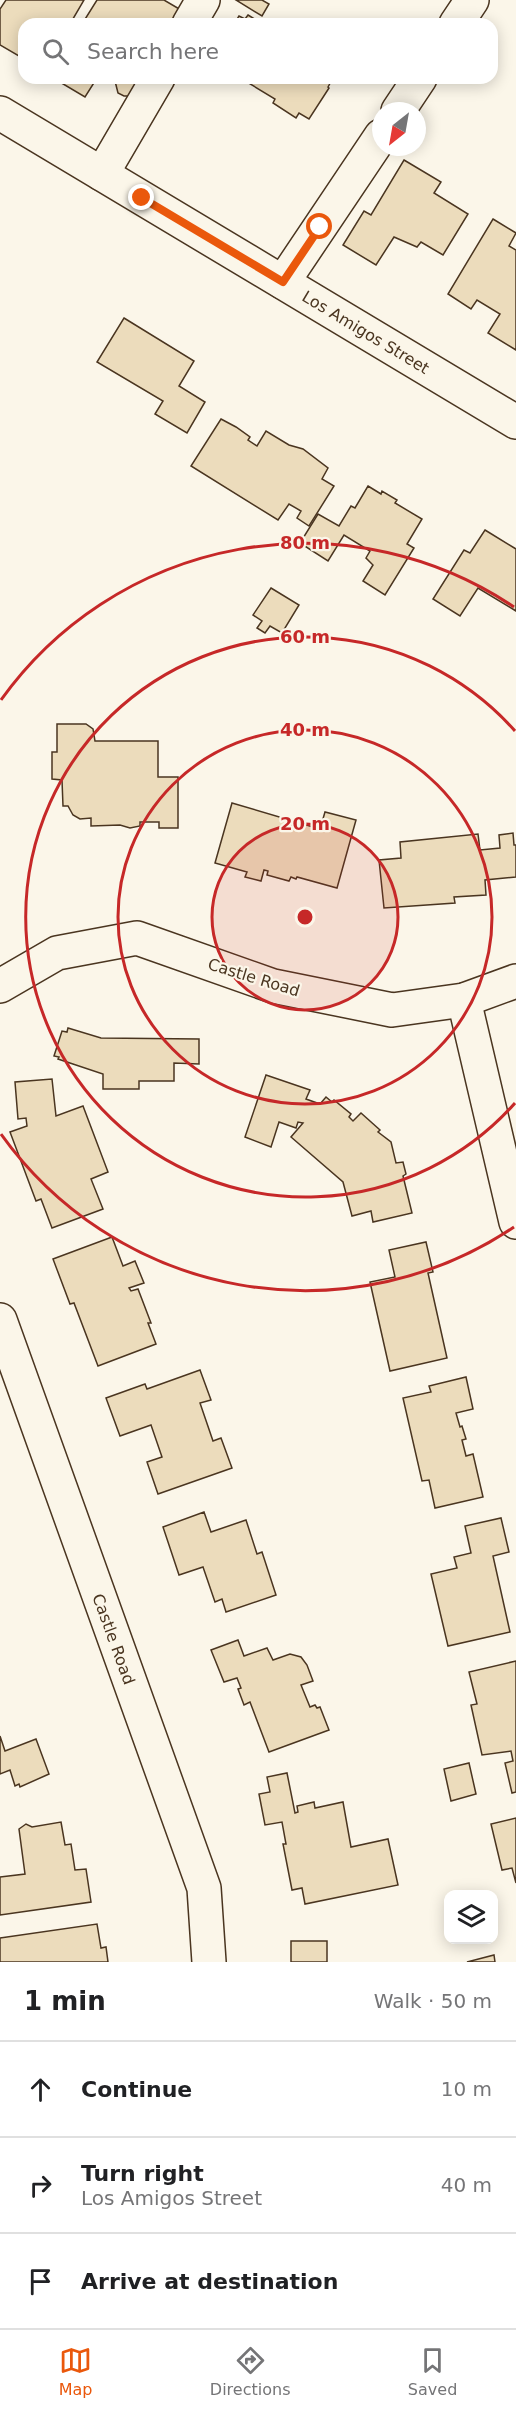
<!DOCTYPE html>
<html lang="en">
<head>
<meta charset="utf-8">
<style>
	body { margin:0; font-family:"DejaVu Sans",sans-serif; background:#f2f2f2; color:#202124 }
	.controls { position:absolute; right:18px; bottom:18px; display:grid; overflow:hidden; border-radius:12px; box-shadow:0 3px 15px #0003 }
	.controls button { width:54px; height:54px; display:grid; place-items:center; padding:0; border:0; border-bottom:2px solid #e0e0e0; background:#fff; color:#202124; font:30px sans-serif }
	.compass { position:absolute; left:372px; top:102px; width:54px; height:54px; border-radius:50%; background:#fff; box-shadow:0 3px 15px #0003; rotate:211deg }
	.stop { position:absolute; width:18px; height:18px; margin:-14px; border:4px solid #ea580c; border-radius:50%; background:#fff }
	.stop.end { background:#ea580c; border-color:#fff; box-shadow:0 2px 6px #0008 }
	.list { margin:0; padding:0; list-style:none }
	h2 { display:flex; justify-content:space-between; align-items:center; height:78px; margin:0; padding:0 24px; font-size:26px }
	h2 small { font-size:20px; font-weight:400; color:#757577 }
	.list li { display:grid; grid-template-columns:39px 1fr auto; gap:18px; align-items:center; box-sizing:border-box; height:96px; padding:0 24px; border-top:2px solid #e0e0e0 }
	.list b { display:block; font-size:22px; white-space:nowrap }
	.list p { margin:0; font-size:20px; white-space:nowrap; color:#757577 }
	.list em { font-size:20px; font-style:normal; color:#757577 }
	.icon { flex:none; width:33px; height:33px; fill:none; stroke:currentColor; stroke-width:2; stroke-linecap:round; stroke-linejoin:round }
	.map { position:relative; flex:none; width:516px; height:1962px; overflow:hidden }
	.search { position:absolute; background:#fff; box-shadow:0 3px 15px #0003; left:18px; right:18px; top:18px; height:66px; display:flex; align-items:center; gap:15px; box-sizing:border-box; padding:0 21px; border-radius:18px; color:#757577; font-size:22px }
	.sheet { height:366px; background:#fff }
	nav { display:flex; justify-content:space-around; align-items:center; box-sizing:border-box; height:84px; border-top:2px solid #e0e0e0; background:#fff; font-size:16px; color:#757577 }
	nav a { display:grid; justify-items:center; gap:3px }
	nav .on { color:#ea580c }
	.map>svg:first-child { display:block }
	.building { fill:#ecdcbc; stroke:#4a3520; stroke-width:1.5 }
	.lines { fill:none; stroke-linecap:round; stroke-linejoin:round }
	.minor-casing { stroke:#4a3520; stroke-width:36 }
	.minor { stroke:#fbf6e9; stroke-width:33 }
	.route { stroke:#ea580c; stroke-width:8 }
	.ring { fill:none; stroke:#c62828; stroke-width:3 }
	.labels { text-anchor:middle; stroke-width:4.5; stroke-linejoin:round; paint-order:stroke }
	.street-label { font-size:16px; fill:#4a3520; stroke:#fbf6e9 }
	.centre { fill:#c62828; stroke:#fbf6e9; stroke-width:3 }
	.ring-label { font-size:18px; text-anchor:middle; font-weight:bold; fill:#c62828; stroke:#fbf6e9; stroke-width:4.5; stroke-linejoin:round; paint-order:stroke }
</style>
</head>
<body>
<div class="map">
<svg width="516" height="1962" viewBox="0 0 516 1962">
	<rect width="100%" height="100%" fill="#fbf6e9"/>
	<g class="building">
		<polygon points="6,0 84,0 70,24 24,24 24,59 0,45 0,9"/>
		<polygon points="97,0 164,0 181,10 180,24 82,24"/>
		<polygon points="236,0 262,0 269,4 262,16"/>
		<polygon points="248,15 263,24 234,24 239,16 245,19"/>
		<polygon points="53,78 97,78 85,97"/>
		<polygon points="111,78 147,78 128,96 124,96 118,93 115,81"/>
		<polygon points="236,78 333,78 328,87 329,88 309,119 299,113 296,118 273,103 275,99 242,79 241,81"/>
		<polygon points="404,160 441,182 434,193 468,214 443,255 421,242 417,247 394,237 376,265 343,245 364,211 371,215"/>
		<polygon points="493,219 516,233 509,246 516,250 516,350 488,333 500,314 477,300 471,309 448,294"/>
		<polygon points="124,318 194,361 179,386 205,402 187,433 155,414 163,401 97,362"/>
		<polygon points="221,419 236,427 250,437 248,440 257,446 266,431 289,445 303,449 328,468 322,479 334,486 309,526 297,518 301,511 289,504 278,520 191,466"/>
		<polygon points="368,486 381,494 382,491 397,500 395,503 422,519 407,544 414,548 385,595 363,581 373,565 366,558 370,551 344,535 328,561 300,543 318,514 339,526 351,506 355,508"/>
		<polygon points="485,530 516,549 516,611 478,588 460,616 433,599 464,550 470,553"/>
		<polygon points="271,588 299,605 282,633 270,626 265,633 257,628 262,621 253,615"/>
		<polygon points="57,724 86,724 93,729 95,741 158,741 158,777 178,777 178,828 159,828 159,822 140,822 140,826 130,828 120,825 91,826 91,818 80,819 73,815 68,806 63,806 62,780 52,779 52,752 57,752"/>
		<polygon points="232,803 320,829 325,812 356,820 337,888 297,877 296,879 291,877 289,881 267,875 268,871 264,870 261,881 245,877 247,872 215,863"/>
		<polygon points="513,833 514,845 516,845 516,877 485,880 486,895 454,897 455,903 384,908 379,860 401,858 400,842 478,834 480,850 500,848 499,835"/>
		<polygon points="68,1028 101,1038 199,1039 199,1064 174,1063 174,1081 139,1081 139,1089 103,1089 103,1074 58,1059 59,1057 54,1056 62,1031 67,1032"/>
		<polygon points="266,1075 310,1090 306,1099 320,1104 326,1097 332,1102 334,1100 351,1114 349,1117 353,1121 361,1113 380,1130 378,1132 391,1142 396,1163 403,1162 406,1174 403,1176 412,1213 373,1222 371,1211 352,1216 343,1182 291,1137 303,1123 298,1122 296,1128 279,1122 271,1147 245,1137"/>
		<polygon points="52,1079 56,1116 83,1106 108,1172 91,1179 103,1209 52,1228 41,1199 36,1201 10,1132 27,1126 26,1118 18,1119 15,1082"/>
		<polygon points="112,1237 123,1266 135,1261 144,1283 129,1288 131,1291 138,1289 151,1323 148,1323 156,1344 98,1366 74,1303 70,1304 53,1259"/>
		<polygon points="426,1242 433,1272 428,1273 447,1358 390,1371 370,1282 395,1277 389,1250"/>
		<polygon points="200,1370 211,1400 200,1403 213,1441 221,1438 232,1468 158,1494 147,1462 162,1457 151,1425 120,1436 106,1398 145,1384 147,1389"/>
		<polygon points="466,1377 473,1409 456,1413 460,1427 462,1426 466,1439 462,1440 466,1456 473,1454 483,1497 435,1508 429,1480 422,1481 403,1398 431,1392 429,1386"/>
		<polygon points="204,1512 211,1532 246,1520 257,1554 262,1552 276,1595 226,1612 222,1599 215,1602 203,1567 179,1575 163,1527"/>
		<polygon points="501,1518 509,1552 493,1556 510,1632 448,1646 431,1574 457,1568 454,1557 471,1553 465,1526"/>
		<polygon points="238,1640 244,1656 267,1648 273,1660 290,1654 301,1657 307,1665 313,1681 301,1685 310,1707 315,1705 317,1708 320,1707 329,1730 269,1752 250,1702 244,1705 238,1689 241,1688 237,1678 224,1682 211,1650"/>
		<polygon points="516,1661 516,1792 512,1793 505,1763 513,1761 511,1751 482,1755 471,1705 477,1704 469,1672"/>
		<polygon points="0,1736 5,1751 36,1739 49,1774 20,1787 19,1784 15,1786 10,1770 0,1774"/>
		<polygon points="469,1763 476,1794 451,1801 444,1769"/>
		<polygon points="287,1773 295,1813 298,1812 297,1806 314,1802 315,1808 343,1802 351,1847 388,1839 398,1885 305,1904 302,1888 292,1890 283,1844 286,1844 282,1822 265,1825 259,1794 270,1792 267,1777"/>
		<polygon points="516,1818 516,1883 512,1868 502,1870 491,1824"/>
		<polygon points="61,1822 65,1845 71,1844 75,1870 86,1869 91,1902 0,1915 0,1877 25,1874 19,1829 26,1824 32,1827"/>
		<polygon points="97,1924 101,1948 106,1947 108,1962 0,1962 0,1938"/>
		<rect x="291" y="1941" width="36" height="21"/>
		<polygon points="494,1955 495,1962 467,1962"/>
	</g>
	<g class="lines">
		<defs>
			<g id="minor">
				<polyline points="189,24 203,0"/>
				<polyline points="456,24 472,0"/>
				<polyline points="398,111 420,78"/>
				<polyline points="0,113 516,422"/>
				<polyline points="102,174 158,78"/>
				<polyline points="283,282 381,136"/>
				<polyline points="0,986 57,953 137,938 273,986 392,1010 464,1000 516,981"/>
				<polyline points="464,1000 516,1222"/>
				<polyline points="0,1320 204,1888 209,1962"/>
			</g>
		</defs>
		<use href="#minor" class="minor-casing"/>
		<use href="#minor" class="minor"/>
	</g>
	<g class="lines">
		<polyline class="route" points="142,198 283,282 320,227"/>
	</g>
	<circle cx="305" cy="917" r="93" fill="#c62828" fill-opacity=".12"/>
	<g class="ring">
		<circle cx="305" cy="917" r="93"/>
		<circle cx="305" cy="917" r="187"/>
		<path d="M515 1103A280 280 0 1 1 515 731"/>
		<path d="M514 1227A374 374 0 0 1 1 1134M1 700A374 374 0 0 1 514 607"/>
	</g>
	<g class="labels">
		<g class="street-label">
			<text transform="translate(366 332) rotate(31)" y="6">Los Amigos Street</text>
			<text transform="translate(254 977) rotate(17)" y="6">Castle Road</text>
			<text transform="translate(114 1639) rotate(70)" y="6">Castle Road</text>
		</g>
	</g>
	<circle cx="305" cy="917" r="9" class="centre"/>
	<g class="ring-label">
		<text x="305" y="549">80 m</text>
		<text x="305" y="643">60 m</text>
		<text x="305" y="736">40 m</text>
		<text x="305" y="830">20 m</text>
	</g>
</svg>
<div class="controls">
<button><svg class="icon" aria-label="layers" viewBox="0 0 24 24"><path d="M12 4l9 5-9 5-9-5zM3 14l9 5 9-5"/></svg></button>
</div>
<svg class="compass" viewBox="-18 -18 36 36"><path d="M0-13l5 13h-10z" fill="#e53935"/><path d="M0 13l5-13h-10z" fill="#757577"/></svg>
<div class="stop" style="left:320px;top:227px"></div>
<div class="stop end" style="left:142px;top:198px"></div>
<div class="search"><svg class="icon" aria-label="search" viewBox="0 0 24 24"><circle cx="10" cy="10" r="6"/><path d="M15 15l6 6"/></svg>Search here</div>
</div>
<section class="sheet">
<h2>1 min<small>Walk · 50 m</small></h2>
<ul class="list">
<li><svg class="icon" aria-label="ahead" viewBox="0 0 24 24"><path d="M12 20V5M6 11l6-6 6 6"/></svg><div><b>Continue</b></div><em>10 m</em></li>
<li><svg class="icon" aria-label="right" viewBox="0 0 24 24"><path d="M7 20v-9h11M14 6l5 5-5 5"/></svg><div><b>Turn right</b><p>Los Amigos Street</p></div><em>40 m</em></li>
<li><svg class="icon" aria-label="arrive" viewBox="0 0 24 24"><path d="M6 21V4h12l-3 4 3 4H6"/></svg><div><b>Arrive at destination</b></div></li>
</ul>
</section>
<nav>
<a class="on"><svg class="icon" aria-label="map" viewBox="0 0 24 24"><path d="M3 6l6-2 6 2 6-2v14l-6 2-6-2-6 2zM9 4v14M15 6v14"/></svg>Map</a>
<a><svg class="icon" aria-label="directions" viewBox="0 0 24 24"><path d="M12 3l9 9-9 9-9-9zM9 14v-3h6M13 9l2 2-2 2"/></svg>Directions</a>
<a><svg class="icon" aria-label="saved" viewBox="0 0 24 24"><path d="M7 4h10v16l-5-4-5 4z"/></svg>Saved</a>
</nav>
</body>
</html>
